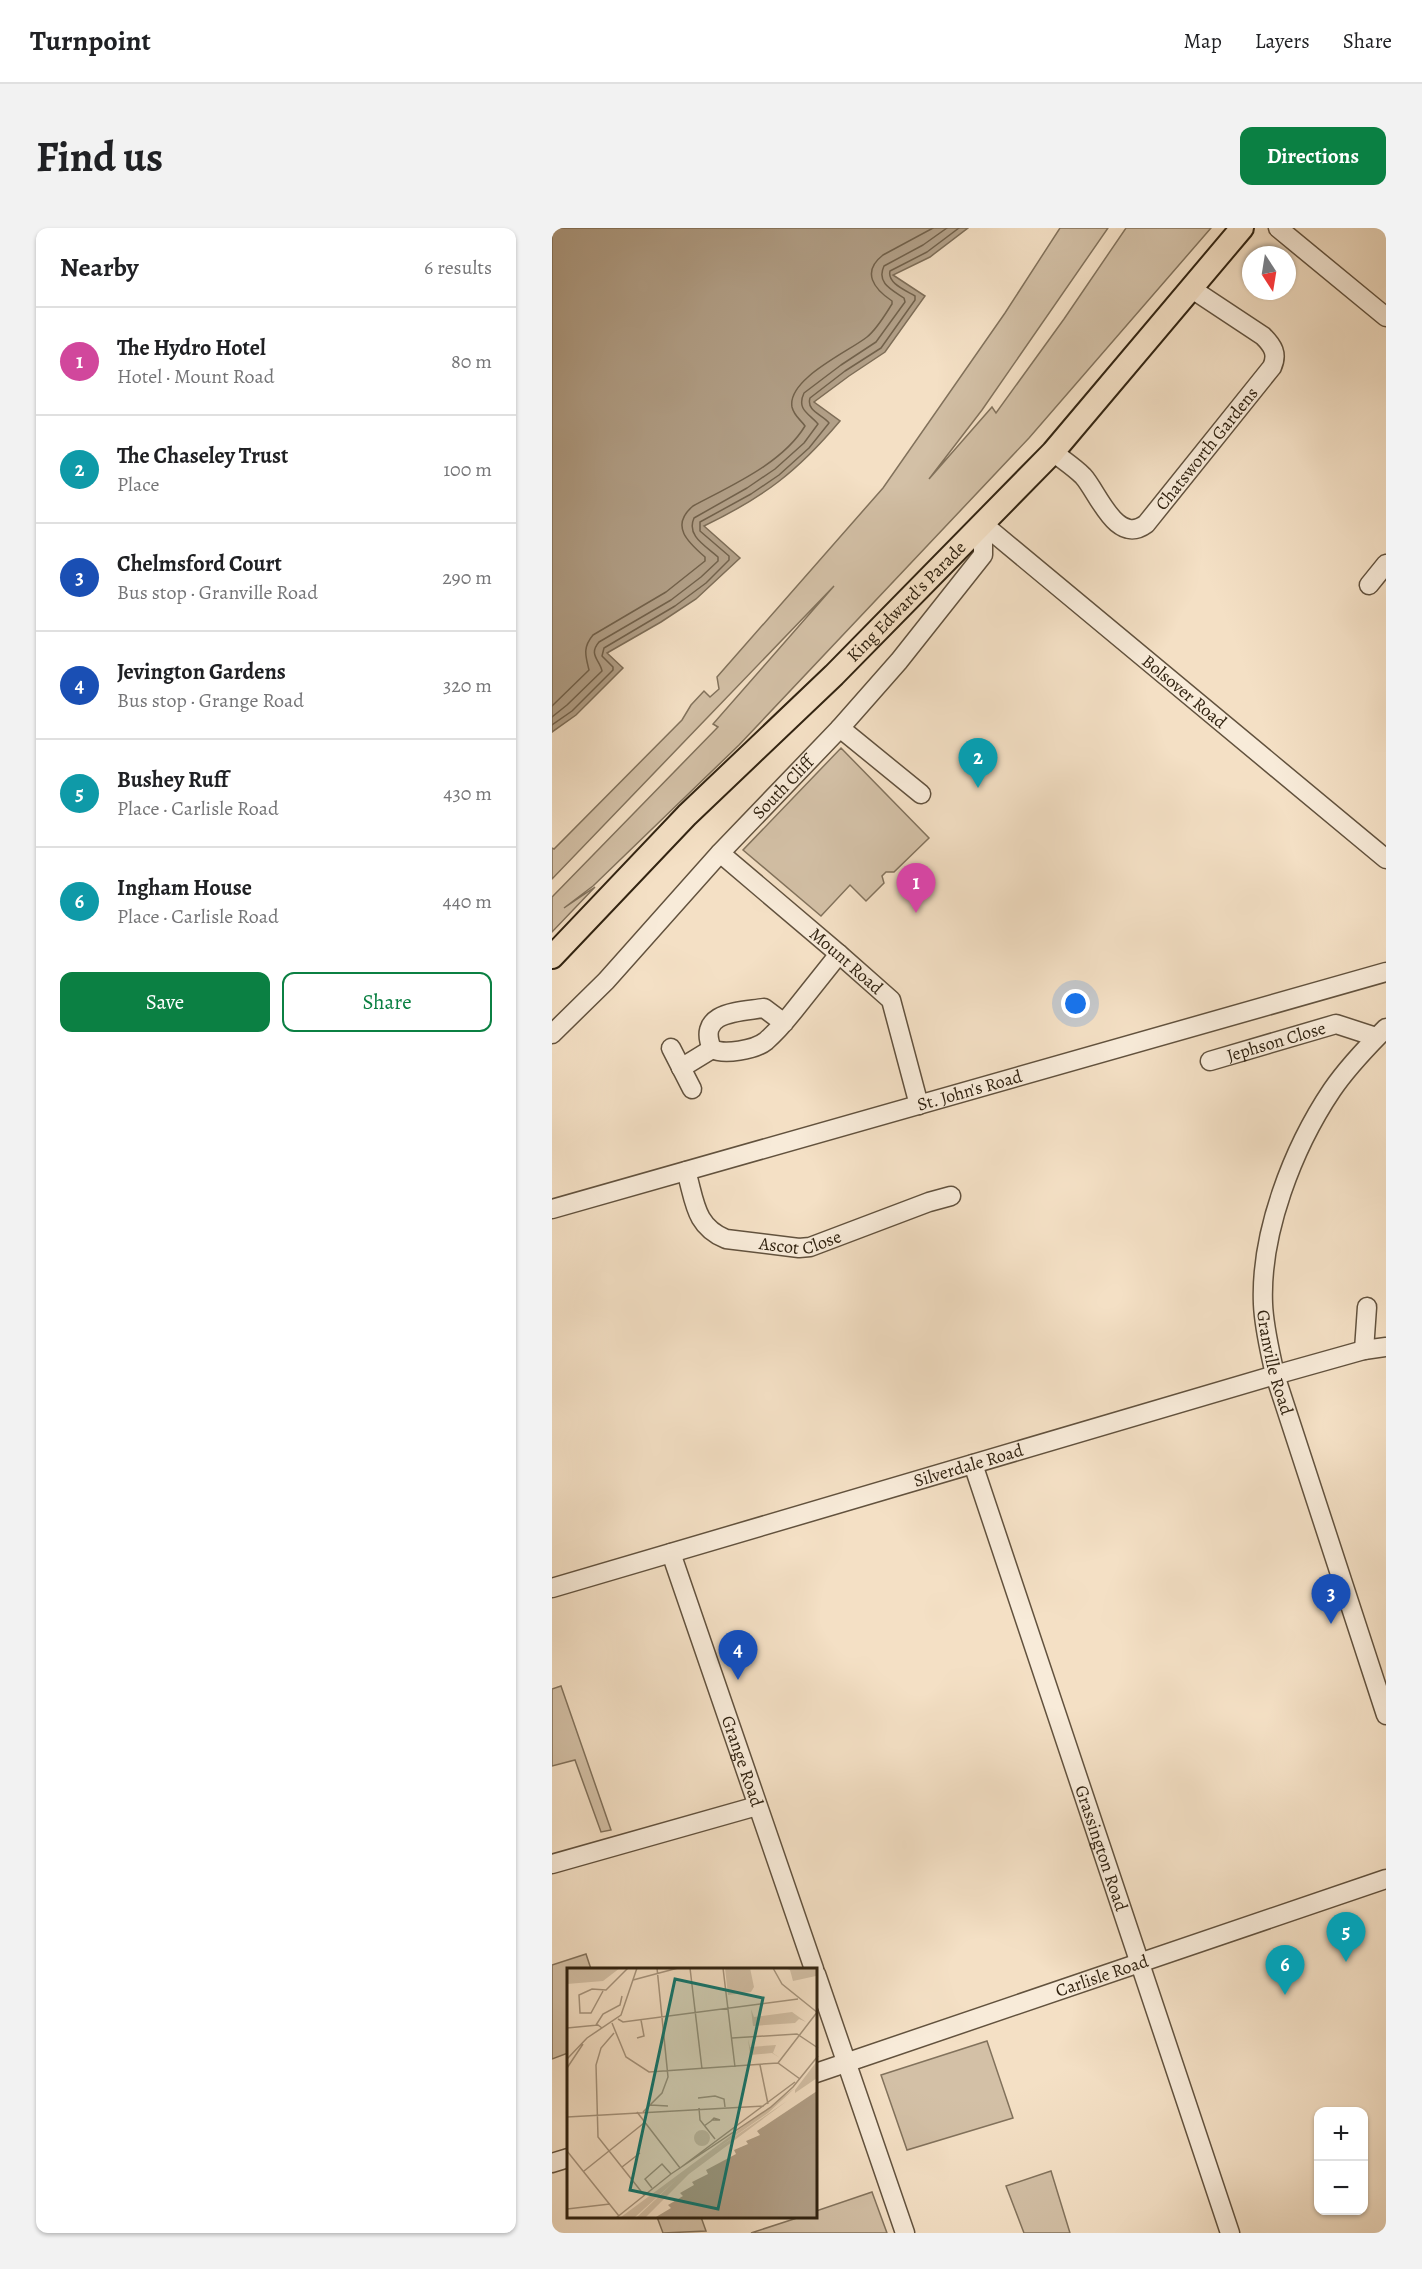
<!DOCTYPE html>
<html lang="en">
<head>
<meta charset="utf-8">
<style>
	body { margin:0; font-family:Alegreya,serif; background:#f2f2f2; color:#202124 }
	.controls { position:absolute; right:18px; bottom:18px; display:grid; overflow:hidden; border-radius:12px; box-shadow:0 2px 4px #0004 }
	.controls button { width:54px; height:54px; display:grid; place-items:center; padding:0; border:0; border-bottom:2px solid #e0e0e0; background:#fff; color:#202124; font:30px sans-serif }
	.compass { position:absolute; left:690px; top:18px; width:54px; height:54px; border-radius:50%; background:#fff; box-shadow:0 2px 4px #0004; rotate:168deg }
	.you { position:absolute; left:524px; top:776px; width:21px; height:21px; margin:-15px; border:4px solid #fff; border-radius:50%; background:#1a73e8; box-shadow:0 0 0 9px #1a73e833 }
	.badge { display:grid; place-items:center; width:39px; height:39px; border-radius:50%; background:#0b8043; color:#fff; font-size:20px; font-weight:700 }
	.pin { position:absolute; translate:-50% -50px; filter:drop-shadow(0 2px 3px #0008) }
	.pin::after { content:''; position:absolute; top:32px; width:21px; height:18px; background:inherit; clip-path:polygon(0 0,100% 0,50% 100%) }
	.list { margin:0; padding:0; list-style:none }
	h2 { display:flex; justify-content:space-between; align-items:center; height:78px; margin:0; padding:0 24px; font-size:26px }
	h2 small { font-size:20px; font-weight:400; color:#757577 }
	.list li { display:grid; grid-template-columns:39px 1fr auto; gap:18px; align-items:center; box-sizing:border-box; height:108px; padding:0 24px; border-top:2px solid #e0e0e0 }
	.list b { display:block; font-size:22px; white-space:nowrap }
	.list p { margin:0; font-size:20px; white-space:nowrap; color:#757577 }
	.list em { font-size:20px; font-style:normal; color:#757577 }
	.actions { display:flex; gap:12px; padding:18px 24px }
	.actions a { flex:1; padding:14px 0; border:2px solid #0b8043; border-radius:12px; text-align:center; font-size:21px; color:#0b8043 }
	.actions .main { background:#0b8043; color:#fff }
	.map { position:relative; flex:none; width:834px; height:2005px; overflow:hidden; border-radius:12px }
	header { display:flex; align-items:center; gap:36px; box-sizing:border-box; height:84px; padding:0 30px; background:#fff; border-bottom:2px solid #e0e0e0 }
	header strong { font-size:28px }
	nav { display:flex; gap:33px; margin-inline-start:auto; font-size:21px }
	.intro { display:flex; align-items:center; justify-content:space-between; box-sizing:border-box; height:144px; padding:0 36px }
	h1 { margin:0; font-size:42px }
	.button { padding:15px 27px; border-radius:12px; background:#0b8043; color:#fff; font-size:21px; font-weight:700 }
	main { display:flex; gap:36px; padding:0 36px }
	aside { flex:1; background:#fff; border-radius:12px; box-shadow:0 2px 4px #0004 }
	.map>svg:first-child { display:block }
	.green { fill:#d3c0a6; stroke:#82725c; stroke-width:1.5 }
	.water { fill:#b2a088; stroke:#7e6e58; stroke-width:1.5 }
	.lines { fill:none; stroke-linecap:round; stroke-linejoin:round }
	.shore { stroke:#72624c; stroke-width:1.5 }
	.minor-casing { stroke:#62523e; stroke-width:21 }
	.major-casing { stroke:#312311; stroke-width:26 }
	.minor { stroke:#f8ebd9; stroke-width:18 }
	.major { stroke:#f4e0c5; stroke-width:22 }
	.labels { text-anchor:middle; stroke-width:6; stroke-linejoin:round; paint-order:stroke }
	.street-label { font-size:18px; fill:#312311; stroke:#f8ebd9 }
	.inset-road { fill:none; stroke:#a6947d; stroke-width:1.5 }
	.view { fill:#0f766e; fill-opacity:0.15; stroke:#0f766e; stroke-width:3 }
	.inset-edge { fill:none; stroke:#312311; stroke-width:3 }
</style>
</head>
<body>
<header>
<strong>Turnpoint</strong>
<nav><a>Map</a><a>Layers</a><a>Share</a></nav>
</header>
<div class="intro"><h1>Find us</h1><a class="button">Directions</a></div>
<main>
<aside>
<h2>Nearby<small>6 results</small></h2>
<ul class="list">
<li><span class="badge" style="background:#d1479c">1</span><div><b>The Hydro Hotel</b><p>Hotel · Mount Road</p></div><em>80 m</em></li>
<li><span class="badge" style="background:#0f9aa8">2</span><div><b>The Chaseley Trust</b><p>Place</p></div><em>100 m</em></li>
<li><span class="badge" style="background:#1a4fb4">3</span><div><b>Chelmsford Court</b><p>Bus stop · Granville Road</p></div><em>290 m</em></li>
<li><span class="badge" style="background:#1a4fb4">4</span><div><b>Jevington Gardens</b><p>Bus stop · Grange Road</p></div><em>320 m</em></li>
<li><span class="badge" style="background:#0f9aa8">5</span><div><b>Bushey Ruff</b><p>Place · Carlisle Road</p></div><em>430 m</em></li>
<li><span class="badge" style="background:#0f9aa8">6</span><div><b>Ingham House</b><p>Place · Carlisle Road</p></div><em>440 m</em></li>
</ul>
<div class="actions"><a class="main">Save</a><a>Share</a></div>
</aside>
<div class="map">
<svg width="834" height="2005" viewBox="0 0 834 2005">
	<rect width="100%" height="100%" fill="#f4e0c5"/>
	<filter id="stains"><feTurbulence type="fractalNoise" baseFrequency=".00333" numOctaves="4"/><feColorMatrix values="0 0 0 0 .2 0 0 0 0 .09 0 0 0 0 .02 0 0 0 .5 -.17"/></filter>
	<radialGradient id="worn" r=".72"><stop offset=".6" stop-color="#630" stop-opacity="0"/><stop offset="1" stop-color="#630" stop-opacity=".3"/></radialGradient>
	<g class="green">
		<polygon points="508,0 556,0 430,182 377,251 440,179 444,185 512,91 574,0 659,0 477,210 187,517 41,658 12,680 43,659 0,704 0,669 166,499 161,496 282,358 0,651 0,620 2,621 130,492 139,477 152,463 158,469 167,461 165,449 331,260 453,85"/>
		<polygon points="289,520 377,610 342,644 334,644 330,648 332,655 314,673 298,657 269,688 191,622"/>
		<polygon points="9,1458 59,1602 49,1604 23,1532 0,1538 0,1461"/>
		<polygon points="34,1726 39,1741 16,1741 16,1825 0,1831 0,1737"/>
		<polygon points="435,1813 461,1890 355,1922 329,1847"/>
		<polygon points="499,1943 518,2005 472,2005 454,1958"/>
		<polygon points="320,1964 335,2005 199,2005 248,1989 264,1988 264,1983"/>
		<polygon points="105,1989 149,1989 154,2003 111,2005"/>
	</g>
	<path class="water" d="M0,0H416L378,29L341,47L373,68L333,124L297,148L262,174L288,193C245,244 212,269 152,298L188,330L144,371L109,394L55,425L71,440L24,487L0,504Z"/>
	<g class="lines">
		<g class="shore">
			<path d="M0,478L37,442C34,429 30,420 41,407L114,364L153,333V329C137,315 117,298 141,278C178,258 230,236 253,198C249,192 242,188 240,179C235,151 296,124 315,109C325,101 333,87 340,76V73C322,61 309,44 331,27L381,0"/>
			<path d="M0,489L15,477L50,443C48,432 36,427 47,414L119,372L149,349L166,333V329C154,318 134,308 142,290L195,260L223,241L252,215L266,196C258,186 244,182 252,165L289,137L324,114L353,74L352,70C340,62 324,55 332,38L371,17L395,0"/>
			<path d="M0,497L20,483L61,442V439L50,428L52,420L123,378L154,355L177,332V328L148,303V294L199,266L227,247L257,220L277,195C271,187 254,183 258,170L293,143L329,120L363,72V68C353,62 335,55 338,43L375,24L407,0"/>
		</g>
		<defs>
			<g id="minor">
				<polyline points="726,0 834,89"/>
				<path id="s1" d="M501,224C511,232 522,239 531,248C546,264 564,318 594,296L720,139C726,126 721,118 711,108L640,61"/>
				<path id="s2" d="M431,296L834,631"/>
				<polyline points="817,357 834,336"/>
				<polyline points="288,500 369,566"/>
				<path id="s3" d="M168,625L287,726L339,772L367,877"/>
				<path d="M232,795L212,780C188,784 144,783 160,821C172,827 203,822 214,813C223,805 232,795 240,785L287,726"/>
				<path id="s4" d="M834,800C815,819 795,840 780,862C741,920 708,1005 711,1076C712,1100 718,1123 723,1147L834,1487"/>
				<path id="s5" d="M0,806L54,753L168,625L288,500L347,433L431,327V296"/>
				<polyline points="119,820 140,861"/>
				<path id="s6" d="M658,833L784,796L824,809"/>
				<polyline points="129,840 160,821"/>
				<path id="s7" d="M134,943C143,972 142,998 174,1011L247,1020L258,1019L377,974L399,968"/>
				<path id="s8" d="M0,981L834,744"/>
				<polyline points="812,1122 815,1079"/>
				<path id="s9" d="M421,1236L678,2005"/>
				<path id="s10" d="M119,1325L262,1741"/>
				<path id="s11" d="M0,1360L723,1147L812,1122L834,1119"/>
				<polyline points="0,1636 205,1578"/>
				<polyline points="264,1746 353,2005"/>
				<path id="s12" d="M264,1845L834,1651"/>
				<polyline points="0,1935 16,1930"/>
			</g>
			<g id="major">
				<path id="s13" d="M0,729L135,587L282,447L501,224L690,0"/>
			</g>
		</defs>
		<use href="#minor" class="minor-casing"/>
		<use href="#major" class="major-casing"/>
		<use href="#minor" class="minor"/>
		<use href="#major" class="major"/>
	</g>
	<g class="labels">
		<g class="street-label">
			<text dy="6" stroke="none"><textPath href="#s1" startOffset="225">Chatsworth Gardens</textPath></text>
			<text dy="6" stroke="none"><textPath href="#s13" startOffset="502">King Edward's Parade</textPath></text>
			<text dy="6" stroke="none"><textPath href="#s2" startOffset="262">Bolsover Road</textPath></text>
			<text dy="6" stroke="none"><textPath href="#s5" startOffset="338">South Cliff</textPath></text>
			<text dy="6" stroke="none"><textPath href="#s3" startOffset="166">Mount Road</textPath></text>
			<text dy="6" stroke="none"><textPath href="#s6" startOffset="69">Jephson Close</textPath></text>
			<text dy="6" stroke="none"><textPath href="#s8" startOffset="434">St. John's Road</textPath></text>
			<text dy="6" stroke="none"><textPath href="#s7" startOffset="158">Ascot Close</textPath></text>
			<text dy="6" stroke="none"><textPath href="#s4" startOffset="370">Granville Road</textPath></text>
			<text dy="6" stroke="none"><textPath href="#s11" startOffset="434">Silverdale Road</textPath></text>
			<text dy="6" stroke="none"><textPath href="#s10" startOffset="220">Grange Road</textPath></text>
			<text dy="6" stroke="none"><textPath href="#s9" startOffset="405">Grassington Road</textPath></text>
			<text dy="6" stroke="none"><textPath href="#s12" startOffset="302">Carlisle Road</textPath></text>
		</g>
	</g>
	<g transform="translate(15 1740)">
		<rect width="250" height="250" fill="#f4e0c5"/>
		<path d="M0,0H53L36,13L0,16ZM158,0H183L187,19L184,24L161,27ZM218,0H250V13L249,8L226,13L223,2ZM184,41L187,49L225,44L239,54L232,51L228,55L186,58ZM181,71L183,79L209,77L206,85L213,90L205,85L183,87ZM250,93V110L228,125V122ZM228,120L201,145L145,184L220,133L122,206L79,249L69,250L109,212L67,250L54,249ZM127 170a8 8 0 1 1 16 0a8 8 0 1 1-16 0Z" fill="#d3c0a6"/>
		<path d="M250,123V250L89,249L104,240L101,237L116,228L113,225L127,217L125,214L141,206L139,202L169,186L167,182L181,176L179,173L193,167L190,163Z" fill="#b2a088"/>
		<path class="inset-road" d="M123,0L135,101M156,0L168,99M206,0L215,16L251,45M66,12L111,0M36,23L24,45H13L12,27L25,21L39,22L61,0M51,51L56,54L231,31M45,55L59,89L82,104L211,95L233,111M29,57L36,46L53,37L55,28M0,60L31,57L35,60M47,65L34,80L29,97L31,169L77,227M70,70L77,68L74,52M165,70L230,66L251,80M0,91L20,70L54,47L70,0M211,95L251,43M193,97L201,136M0,100L16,76M131,130L148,128L157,131L158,139M83,137L101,138M132,140L133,152L148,171M70,144L113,200L228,114M76,144L95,125L101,109L90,0M0,149L197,138M137,158L144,153L147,150L153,152H145M0,183L52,248M55,199L73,185M17,203L77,155M85,220L78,211L95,196L104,206M0,241L43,236M49,250L104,206L204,139L226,119L251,88"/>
		<path class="view" d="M108,11L196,30L151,241L63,222Z"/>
		<rect width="250" height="250" class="inset-edge"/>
	</g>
	<rect width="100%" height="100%" filter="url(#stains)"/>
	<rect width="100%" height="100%" fill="url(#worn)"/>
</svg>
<div class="controls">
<button>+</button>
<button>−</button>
</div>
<svg class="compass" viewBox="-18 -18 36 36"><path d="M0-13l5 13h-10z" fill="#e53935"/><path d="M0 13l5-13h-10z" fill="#757577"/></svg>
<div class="you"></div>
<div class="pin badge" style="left:364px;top:685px;background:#d1479c">1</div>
<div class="pin badge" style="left:426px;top:560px;background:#0f9aa8">2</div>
<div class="pin badge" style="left:779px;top:1396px;background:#1a4fb4">3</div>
<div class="pin badge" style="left:186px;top:1452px;background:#1a4fb4">4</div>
<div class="pin badge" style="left:794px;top:1734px;background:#0f9aa8">5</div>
<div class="pin badge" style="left:733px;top:1767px;background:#0f9aa8">6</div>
</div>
</main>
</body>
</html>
